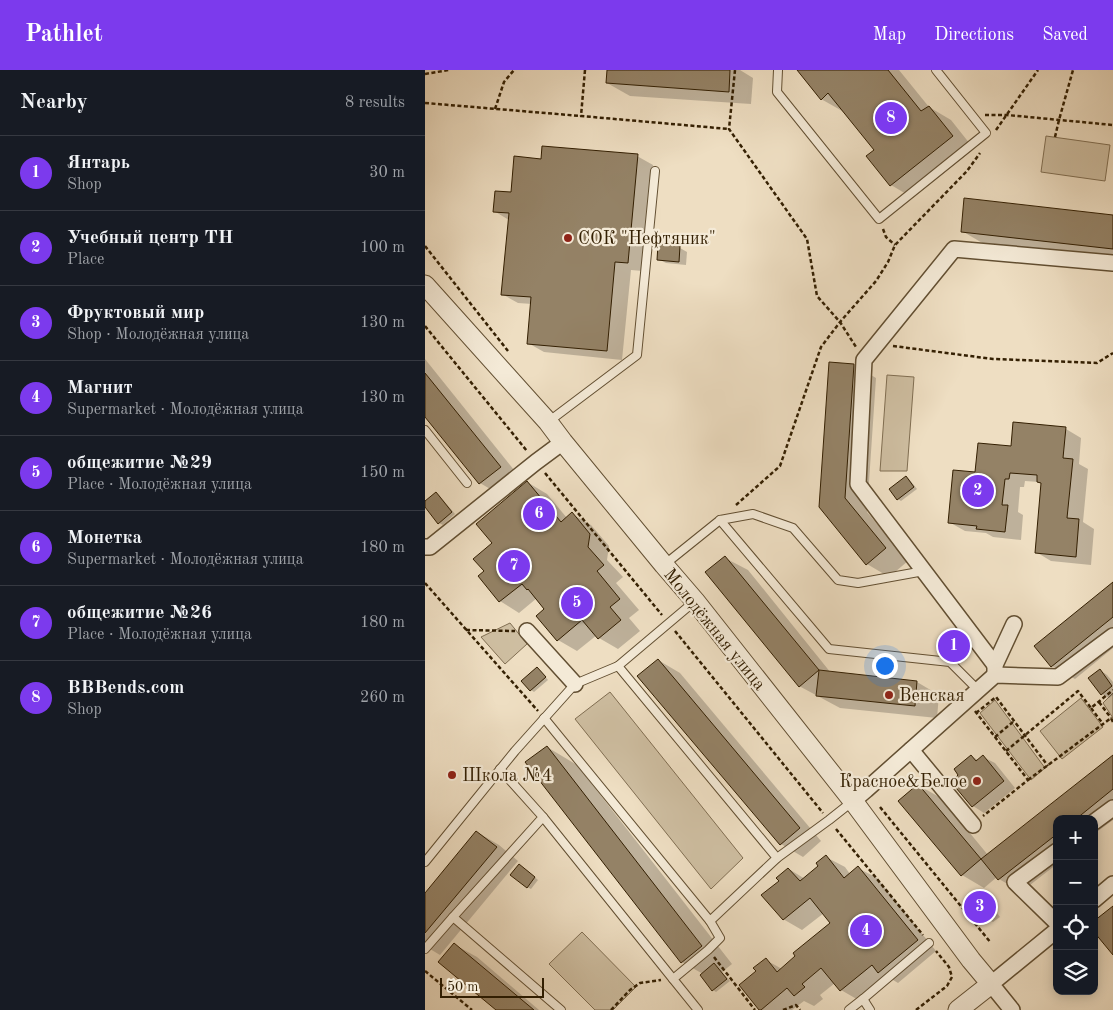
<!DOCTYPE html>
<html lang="en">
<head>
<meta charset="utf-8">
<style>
	body { margin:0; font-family:"Old Standard TT",serif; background:#242831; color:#f1f3f6 }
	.controls { position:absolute; right:15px; bottom:15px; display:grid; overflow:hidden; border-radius:10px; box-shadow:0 2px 12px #0003 }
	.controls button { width:45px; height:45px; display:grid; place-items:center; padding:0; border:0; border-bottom:1px solid #363941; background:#171b24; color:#f1f3f6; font:25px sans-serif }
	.scale { position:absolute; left:15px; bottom:12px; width:104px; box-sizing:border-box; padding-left:5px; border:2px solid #331f02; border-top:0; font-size:14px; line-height:18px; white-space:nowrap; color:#331f02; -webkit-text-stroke:4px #f4ead7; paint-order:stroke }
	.you { position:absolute; left:459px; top:595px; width:18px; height:18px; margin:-12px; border:4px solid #fff; border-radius:50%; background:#1a73e8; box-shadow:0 0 0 8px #1a73e833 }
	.badge { display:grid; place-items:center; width:32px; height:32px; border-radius:50%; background:#7c3aed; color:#fff; font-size:16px; font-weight:700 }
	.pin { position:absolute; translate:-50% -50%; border:2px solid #fff; box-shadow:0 1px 5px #0006 }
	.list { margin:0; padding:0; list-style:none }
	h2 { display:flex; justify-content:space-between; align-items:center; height:65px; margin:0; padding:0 20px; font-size:21px }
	h2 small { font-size:16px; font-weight:400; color:#9ea1a6 }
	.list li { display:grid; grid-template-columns:32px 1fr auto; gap:15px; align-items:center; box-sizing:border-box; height:75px; padding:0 20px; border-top:1px solid #363941 }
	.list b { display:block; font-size:19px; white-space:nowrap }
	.list p { margin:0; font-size:16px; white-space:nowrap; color:#9ea1a6 }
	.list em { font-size:16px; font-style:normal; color:#9ea1a6 }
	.icon { flex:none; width:28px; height:28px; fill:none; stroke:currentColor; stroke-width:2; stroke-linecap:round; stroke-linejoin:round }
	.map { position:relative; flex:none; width:688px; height:940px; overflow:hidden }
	header { display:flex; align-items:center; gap:30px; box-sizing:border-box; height:70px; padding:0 25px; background:#7c3aed; color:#fff }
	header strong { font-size:24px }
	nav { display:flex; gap:28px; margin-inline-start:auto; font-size:18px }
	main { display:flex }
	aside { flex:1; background:#171b24 }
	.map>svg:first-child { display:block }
	.green { fill:#cebea1; stroke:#806e52 }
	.shadow { fill:#0003 }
	.building { fill:#948266; stroke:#331f02 }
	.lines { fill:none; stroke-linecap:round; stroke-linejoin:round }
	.service-casing { stroke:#624f32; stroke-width:10 }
	.minor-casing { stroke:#624f32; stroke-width:18 }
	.tertiary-casing { stroke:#624f32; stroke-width:21 }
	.path { stroke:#331f02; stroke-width:2.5; stroke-dasharray:4 2.5; stroke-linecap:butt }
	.service { stroke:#f4ead7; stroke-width:8 }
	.minor { stroke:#f4ead7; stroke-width:15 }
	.tertiary { stroke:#f4ead7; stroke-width:19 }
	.poi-dot { fill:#8f2418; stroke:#f4ead7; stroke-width:2 }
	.labels { text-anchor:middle; stroke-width:4.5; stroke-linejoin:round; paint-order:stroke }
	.poi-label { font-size:18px; fill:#331f02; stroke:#f4ead7; text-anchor:start }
	.street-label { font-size:18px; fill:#331f02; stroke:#f4ead7 }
</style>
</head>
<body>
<header>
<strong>Pathlet</strong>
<nav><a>Map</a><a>Directions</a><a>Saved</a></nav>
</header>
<main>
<aside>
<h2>Nearby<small>8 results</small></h2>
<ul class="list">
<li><span class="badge">1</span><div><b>Янтарь</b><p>Shop</p></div><em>30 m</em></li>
<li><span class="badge">2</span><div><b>Учебный центр ТН</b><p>Place</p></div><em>100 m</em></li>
<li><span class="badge">3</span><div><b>Фруктовый мир</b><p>Shop · Молодёжная улица</p></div><em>130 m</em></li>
<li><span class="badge">4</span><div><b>Магнит</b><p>Supermarket · Молодёжная улица</p></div><em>130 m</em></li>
<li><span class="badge">5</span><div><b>общежитие №29</b><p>Place · Молодёжная улица</p></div><em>150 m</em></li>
<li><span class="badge">6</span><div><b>Монетка</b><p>Supermarket · Молодёжная улица</p></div><em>180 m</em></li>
<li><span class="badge">7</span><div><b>общежитие №26</b><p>Place · Молодёжная улица</p></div><em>180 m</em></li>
<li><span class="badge">8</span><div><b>BBBends.com</b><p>Shop</p></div><em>260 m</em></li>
</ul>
</aside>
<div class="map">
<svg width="688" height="940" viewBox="0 0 688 940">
	<rect width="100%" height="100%" fill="#eedec2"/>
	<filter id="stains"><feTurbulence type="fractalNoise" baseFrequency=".004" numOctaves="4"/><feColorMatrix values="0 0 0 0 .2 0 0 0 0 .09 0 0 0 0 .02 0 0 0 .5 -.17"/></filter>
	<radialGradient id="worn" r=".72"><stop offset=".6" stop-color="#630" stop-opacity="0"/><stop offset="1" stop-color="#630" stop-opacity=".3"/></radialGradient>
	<g class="green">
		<polygon points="621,66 685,75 680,111 616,102"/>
		<polygon points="462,305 489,307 482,401 455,401"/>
		<polygon points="85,553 102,574 80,594 56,567"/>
		<polygon points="185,622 318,788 286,819 150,649"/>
		<polygon points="688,623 688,648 678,633"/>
		<polygon points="656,628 678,657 637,689 615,661"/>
		<polygon points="570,630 620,698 606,710 555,643"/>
		<polygon points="157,862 211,917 188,940 170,940 124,894"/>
	</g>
	<g class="shadow">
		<polygon points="183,0 315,0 328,8 326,34 205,26 182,13"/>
		<polygon points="373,0 474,0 504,37 526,50 549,79 488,128 466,115 443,86 450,80 419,42 396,29"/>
		<polygon points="212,86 228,95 218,201 206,200 197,290 119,282 103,273 107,234 93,233 77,224 84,150 69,141 87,124"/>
		<polygon points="688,146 688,189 559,174 537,161"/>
		<polygon points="255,178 262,182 261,195 241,193 233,189"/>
		<polygon points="0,289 97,410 77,426 55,413 0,345"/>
		<polygon points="405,294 429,295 451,308 442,442 483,491 464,507 442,494 395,437"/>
		<polygon points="641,359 656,368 654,394 663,399 658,452 669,459 666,495 626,491 611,482 618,414 614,412 600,411 599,417 595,417 593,442 598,445 596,470 568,467 561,463 540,461 524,452 551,403 587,378"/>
		<polygon points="481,407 484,409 492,419 476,431 473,429"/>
		<polygon points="102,412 122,424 142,448 147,444 166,455 184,476 182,490 198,507 191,513 214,540 204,548 215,561 193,579 174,568 172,565 152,581 133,570 121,539 112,528 94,543 75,531 54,506 60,502 69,473"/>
		<polygon points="11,423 14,425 30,444 18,455 14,453 0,435 0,432"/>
		<polygon points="300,488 323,500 406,603 492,612 514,625 512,648 415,638 374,616"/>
		<polygon points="688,514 688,578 650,609 627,596 611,577"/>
		<polygon points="233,590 255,603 396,771 378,787 356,774"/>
		<polygon points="112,599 116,601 123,610 109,622 106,620 98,611"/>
		<polygon points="675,600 682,605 688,612 688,625 684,628 677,624"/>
		<polygon points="122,677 152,695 307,894 297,902 305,911 291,922 288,920 278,904 257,892"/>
		<polygon points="546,686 553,690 558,687 570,693 590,718 559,743 548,736 535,706"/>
		<polygon points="688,686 688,750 669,764 669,749 632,749 632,794 596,822 574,809 572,807 559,818 537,805 493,715 516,728 563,785"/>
		<polygon points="52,762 74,775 93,791 15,885 0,876 0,824"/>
		<polygon points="401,787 420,797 425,804 433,798 452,808 511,881 473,913 463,907 435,931 416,920 410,913 395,925 398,929 389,936 379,931 367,940 336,940 316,915 333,901 341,890 357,899 407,853 399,843 377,860 358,849 355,811 364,799 380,809 395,796"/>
		<polygon points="98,797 113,810 106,819 102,817"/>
		<polygon points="554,828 566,835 575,847 568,852 557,845"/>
		<polygon points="30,875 52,887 114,940 73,940"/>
	</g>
	<g class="building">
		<polygon points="182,0 305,0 304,22 181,13"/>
		<polygon points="372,0 463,0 496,41 504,36 528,66 465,116 441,86 449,80 403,23 396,30"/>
		<polygon points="117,76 213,84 203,193 190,192 182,281 102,274 106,227 76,225 84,143 68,142 70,121 86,122 89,86 116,89"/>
		<polygon points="539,128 688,145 688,179 536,162"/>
		<polygon points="233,174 255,176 254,192 232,190"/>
		<polygon points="404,292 429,294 420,428 461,478 441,495 394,437"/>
		<polygon points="0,303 76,397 54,414 0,347"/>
		<polygon points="588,352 641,357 638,388 648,389 642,448 654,449 651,487 610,483 616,413 612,412 612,405 585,403 584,409 580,409 577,435 583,435 580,462 551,459 552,456 523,453 528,400 550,402 553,373 586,376"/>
		<polygon points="481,406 489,417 472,430 464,419"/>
		<polygon points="102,411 136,452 147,442 165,464 163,477 179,495 172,501 195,529 185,537 196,550 173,569 157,550 132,571 111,546 119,539 103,519 102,520 97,514 74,532 53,506 59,501 48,489 67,473 51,454"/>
		<polygon points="11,422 27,442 13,454 0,437 0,431"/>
		<polygon points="300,486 394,600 374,617 280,502"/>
		<polygon points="688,512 688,547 626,597 609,576"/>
		<polygon points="233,589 375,758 355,775 212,606"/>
		<polygon points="112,597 121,607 105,621 96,611"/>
		<polygon points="675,599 687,616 676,625 663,608"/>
		<polygon points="394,600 492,611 490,636 391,626"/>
		<polygon points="122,676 277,876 256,893 100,692"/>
		<polygon points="546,685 551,691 558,685 579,711 547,737 526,712 533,705 529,699"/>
		<polygon points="688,685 688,719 651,749 632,749 632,764 573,810 556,789"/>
		<polygon points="493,714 556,789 536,806 473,731"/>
		<polygon points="51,761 72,777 0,863 0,823"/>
		<polygon points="401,785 419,808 433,796 493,870 453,903 447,895 415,921 396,898 377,914 380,917 369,926 362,918 336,940 334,940 314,915 331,901 328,898 341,888 352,902 370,886 368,883 405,853 385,828 358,850 336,825 354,811 351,808 363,798 375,811 393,796 391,793"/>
		<polygon points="94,794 110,807 102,818 85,805"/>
		<polygon points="554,827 564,840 556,846 546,834"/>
		<polygon points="688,836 688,885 669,862 669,851"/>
		<polygon points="29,873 109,940 71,940 13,892"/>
		<polygon points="289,893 302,909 287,921 275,905"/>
	</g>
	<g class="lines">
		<defs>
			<g id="service">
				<polyline points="353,0 352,22 454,149 561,63 511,0"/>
				<polyline points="123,352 212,285 230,101"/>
				<polyline points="0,360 42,413"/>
				<polyline points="295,450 328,444 368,458 413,510 433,513 499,501"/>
				<polyline points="239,495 295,450 404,579 525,592 553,620"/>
				<polyline points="119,648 285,851 352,788 193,596"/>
				<polyline points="75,699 118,747 28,847 136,940"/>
				<polyline points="118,747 248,909"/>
				<polyline points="352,788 404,750 428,731"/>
				<polyline points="0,792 90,681 150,614 193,596 270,531"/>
				<polyline points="0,879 28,847"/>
				<polyline points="438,929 504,873"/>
				<polyline points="273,940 248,909 283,880 295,868 285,851"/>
				<polyline points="424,940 438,929 445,940"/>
			</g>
			<g id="minor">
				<polyline points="0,477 5,477 111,392 138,372"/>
				<polyline points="102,561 150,614"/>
				<polyline points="570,595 433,414 439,290 529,179 688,193"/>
				<polyline points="570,604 570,595 589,554"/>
				<polyline points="486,680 548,755"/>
				<polyline points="428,731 441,720 570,605 633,607 688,566"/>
				<polyline points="669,752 688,738"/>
				<polyline points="632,781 590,812 632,853"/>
				<polyline points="669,830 688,814"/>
				<polyline points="587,940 566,914 632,860"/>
			</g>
			<polyline id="tertiary" points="0,215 123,352 138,372 239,495 270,531 428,731 546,890 566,914 533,940"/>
		</defs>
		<use href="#service" class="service-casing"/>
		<use href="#minor" class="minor-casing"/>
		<use href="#tertiary" class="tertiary-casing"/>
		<g class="path">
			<polyline points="160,0 156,46 304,59"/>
			<polyline points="310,0 304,59 382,169 392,226 415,252 431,277"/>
			<polyline points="0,4 24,0"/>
			<polyline points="0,33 156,46"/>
			<polyline points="70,39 79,12 89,0"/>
			<polyline points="560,45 582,45 688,55"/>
			<polyline points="571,60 613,0"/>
			<polyline points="630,67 634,50 648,0"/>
			<polyline points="458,159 461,167 470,175"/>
			<polyline points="0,176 83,281"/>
			<polyline points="0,256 102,381"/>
			<polyline points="468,276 568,289 672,293 688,283"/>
			<polyline points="120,403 237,545"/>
			<polyline points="311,435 355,396 396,277 415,252 451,211 463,192 470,175 542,101 555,83"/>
			<polyline points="0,513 113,641"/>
			<polyline points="41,560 90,561"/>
			<polyline points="250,561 398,743"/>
			<polyline points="674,632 686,648"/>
			<polyline points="666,638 678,654"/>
			<polyline points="550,641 603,710 558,746"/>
			<polyline points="551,643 571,627 623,696"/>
			<polyline points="570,667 589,651"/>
			<polyline points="581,681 653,621 666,638 688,620"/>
			<polyline points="603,710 686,648 688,652"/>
			<polyline points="455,737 566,873"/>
			<polyline points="411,759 498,865"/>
			<polyline points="289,887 330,940"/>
			<polyline points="0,901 47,940"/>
			<polyline points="186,940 205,920 215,913 236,910"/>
			<polyline points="358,940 371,935 375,940"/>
			<polyline points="491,940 522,916 527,907 524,897 511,881"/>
		</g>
		<use href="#service" class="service"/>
		<use href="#minor" class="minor"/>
		<use href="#tertiary" class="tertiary"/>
	</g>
	<g class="poi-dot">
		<circle cx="143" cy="168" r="5"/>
		<circle cx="464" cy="625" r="5"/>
		<circle cx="27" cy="705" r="5"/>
		<circle cx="552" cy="711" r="5"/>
	</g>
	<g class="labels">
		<g class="poi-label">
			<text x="153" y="174">СОК "Нефтяник"</text>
			<text x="474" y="631">Венская</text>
			<text x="37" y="711">Школа №4</text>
			<text x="542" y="717" text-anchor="end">Красное&amp;Белое</text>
		</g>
		<g class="street-label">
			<text transform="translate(290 559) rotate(51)" y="6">Молодёжная улица</text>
		</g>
	</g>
	<rect width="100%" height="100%" filter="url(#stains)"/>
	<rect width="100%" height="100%" fill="url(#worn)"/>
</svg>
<div class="controls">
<button>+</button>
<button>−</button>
<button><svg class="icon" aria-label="locate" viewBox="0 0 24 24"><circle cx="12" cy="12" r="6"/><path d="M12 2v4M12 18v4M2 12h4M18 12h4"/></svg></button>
<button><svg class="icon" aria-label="layers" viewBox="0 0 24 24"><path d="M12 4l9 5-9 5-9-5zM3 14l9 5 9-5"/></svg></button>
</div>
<div class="scale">50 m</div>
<div class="you"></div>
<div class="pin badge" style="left:529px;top:576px">1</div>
<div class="pin badge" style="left:553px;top:421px">2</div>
<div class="pin badge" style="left:555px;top:837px">3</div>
<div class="pin badge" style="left:441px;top:861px">4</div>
<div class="pin badge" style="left:152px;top:533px">5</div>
<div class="pin badge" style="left:114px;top:444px">6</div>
<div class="pin badge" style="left:89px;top:496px">7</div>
<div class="pin badge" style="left:466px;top:48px">8</div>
</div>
</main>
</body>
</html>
